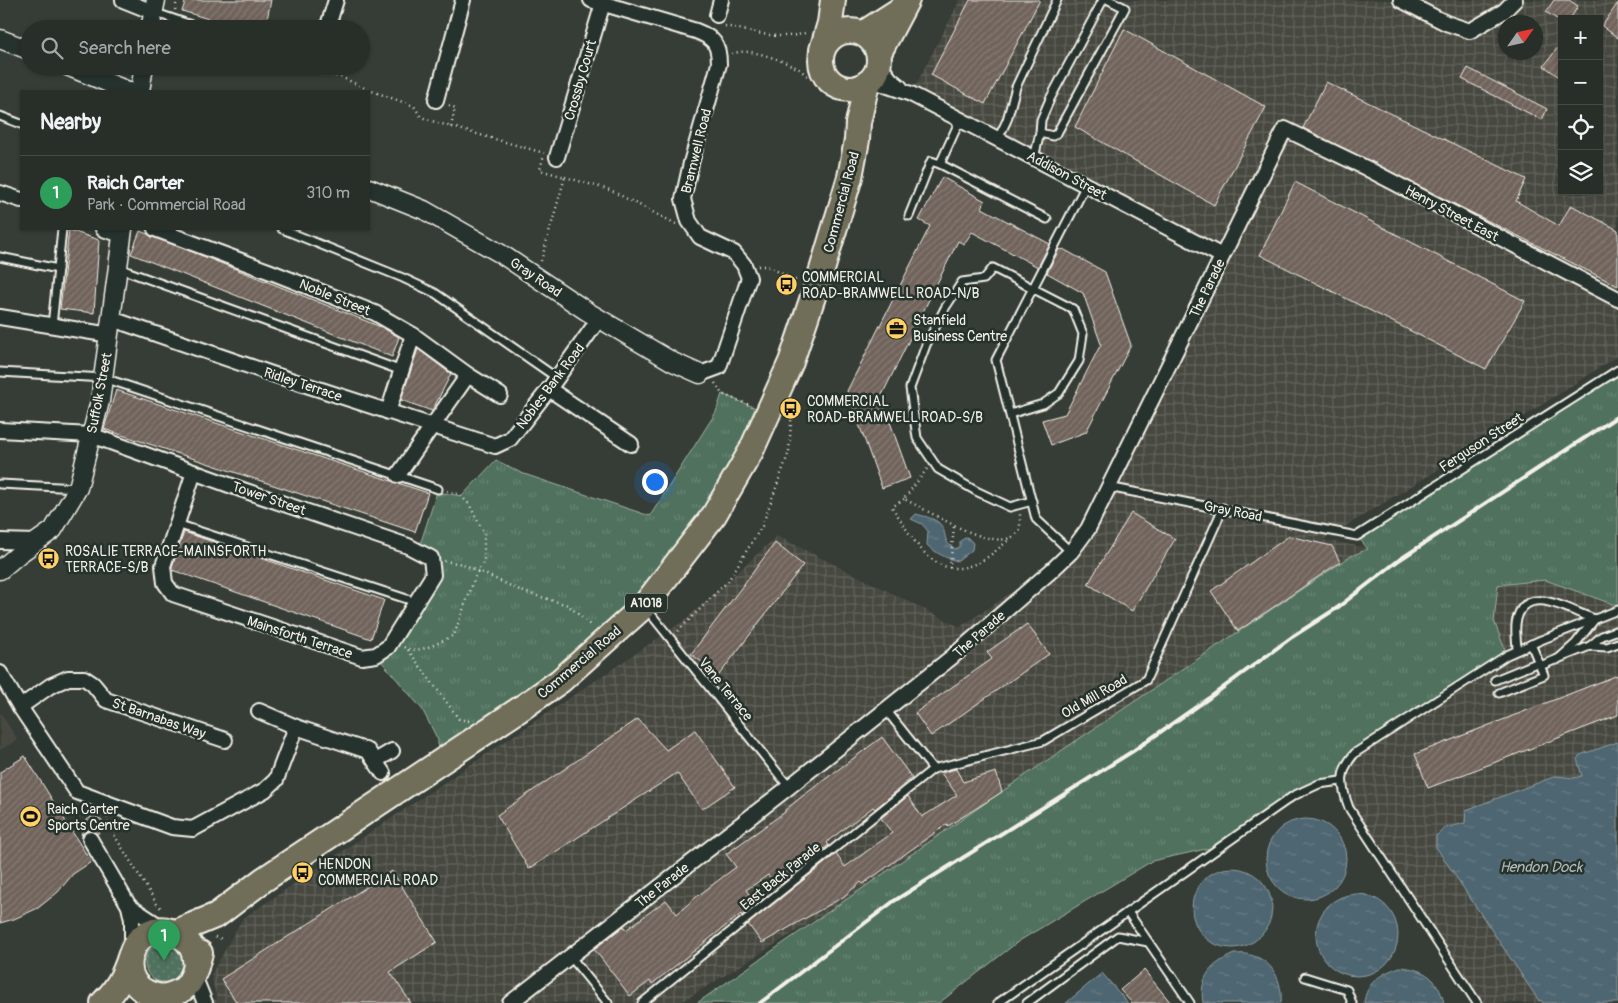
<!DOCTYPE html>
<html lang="en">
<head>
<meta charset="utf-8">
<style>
	body { margin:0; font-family:Pangolin,sans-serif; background:#303630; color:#f1f3f6 }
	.controls { position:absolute; right:15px; top:15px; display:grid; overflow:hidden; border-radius:0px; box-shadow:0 1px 4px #0004 }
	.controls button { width:45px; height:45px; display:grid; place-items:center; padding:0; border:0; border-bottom:1px solid #444a45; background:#282e28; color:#f1f3f6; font:25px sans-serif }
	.compass { position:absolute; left:1498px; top:15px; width:45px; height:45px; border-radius:50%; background:#282e28; box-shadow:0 1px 4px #0004; rotate:56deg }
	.you { position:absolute; left:654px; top:481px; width:18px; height:18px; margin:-12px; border:4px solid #fff; border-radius:50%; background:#1a73e8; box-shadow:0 0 0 8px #1a73e833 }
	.badge { display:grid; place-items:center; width:32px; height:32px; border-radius:50%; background:#8c9099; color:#fff; font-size:16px; font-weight:700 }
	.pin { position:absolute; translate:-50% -41px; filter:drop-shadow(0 1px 2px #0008) }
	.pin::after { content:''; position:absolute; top:26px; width:18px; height:15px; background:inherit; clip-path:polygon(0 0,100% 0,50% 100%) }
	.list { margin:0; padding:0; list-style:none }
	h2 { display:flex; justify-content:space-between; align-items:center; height:65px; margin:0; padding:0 20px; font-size:21px }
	h2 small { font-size:16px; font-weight:400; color:#a5a8a8 }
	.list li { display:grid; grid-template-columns:32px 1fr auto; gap:15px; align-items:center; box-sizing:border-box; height:75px; padding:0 20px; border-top:1px solid #444a45 }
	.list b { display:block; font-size:19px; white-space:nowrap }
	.list p { margin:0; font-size:16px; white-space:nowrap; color:#a5a8a8 }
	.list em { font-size:16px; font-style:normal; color:#a5a8a8 }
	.icon { flex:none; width:28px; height:28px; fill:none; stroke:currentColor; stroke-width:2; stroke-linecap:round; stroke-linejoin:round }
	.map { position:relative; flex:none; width:1618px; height:1003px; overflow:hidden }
	.search { position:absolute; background:#282e28; box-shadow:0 1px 4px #0004; left:20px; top:20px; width:350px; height:55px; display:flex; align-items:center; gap:12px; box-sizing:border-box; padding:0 18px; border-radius:28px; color:#a5a8a8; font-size:19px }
	.panel { position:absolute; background:#282e28; box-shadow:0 1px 4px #0004; left:20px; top:90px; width:350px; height:140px; border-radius:0px }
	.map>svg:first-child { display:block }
	.built { fill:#474841 }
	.industrial { fill:url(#industrial-grid); fill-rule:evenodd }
	.grass { fill:url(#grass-tufts); stroke:#a2b1a2 }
	.garden { fill:url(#garden-dots); stroke:#a2b1a2 }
	.water { fill:url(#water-ripples); stroke:#909ea1 }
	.building { fill:url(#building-hatch); stroke:#f4f1e8 }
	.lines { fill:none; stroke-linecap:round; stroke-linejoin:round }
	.service-casing { stroke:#f4f1e8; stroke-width:11 }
	.minor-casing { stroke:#f4f1e8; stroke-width:18 }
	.tertiary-casing { stroke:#f4f1e8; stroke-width:21 }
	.primary-casing { stroke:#f4f1e8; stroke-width:26 }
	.trunk-casing { stroke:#f4f1e8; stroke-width:28 }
	.path { stroke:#f4f1e8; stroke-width:2.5; stroke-dasharray:1 4; stroke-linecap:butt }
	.service { stroke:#26332d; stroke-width:7 }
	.minor { stroke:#26332d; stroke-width:14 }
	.tertiary { stroke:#26332d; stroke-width:18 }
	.primary { stroke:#706e59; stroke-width:22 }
	.trunk { stroke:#706e59; stroke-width:24 }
	.rail { stroke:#f4f1e8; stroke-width:4 }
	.labels { text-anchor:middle; stroke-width:5; stroke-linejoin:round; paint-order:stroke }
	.shield { fill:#26332d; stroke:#b6b8b0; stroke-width:1 }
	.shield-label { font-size:12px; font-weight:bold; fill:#f4f1e8 }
	.street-label { font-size:14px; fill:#f4f1e8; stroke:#26332d }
	.poi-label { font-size:14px; fill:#f4f1e8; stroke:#26332d; text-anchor:start }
	.water-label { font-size:15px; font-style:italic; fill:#b2b9b9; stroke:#26332d }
</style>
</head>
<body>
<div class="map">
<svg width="1618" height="1003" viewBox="0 0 1618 1003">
	<defs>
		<pattern id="industrial-grid" width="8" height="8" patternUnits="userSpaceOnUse" patternTransform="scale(1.25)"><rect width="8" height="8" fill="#474841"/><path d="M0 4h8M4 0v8" fill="none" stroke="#62635c"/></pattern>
		<pattern id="grass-tufts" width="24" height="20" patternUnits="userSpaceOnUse" patternTransform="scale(1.25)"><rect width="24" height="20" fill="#4f715d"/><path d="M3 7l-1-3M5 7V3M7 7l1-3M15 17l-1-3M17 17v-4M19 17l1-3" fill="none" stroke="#698674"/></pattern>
		<pattern id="garden-dots" width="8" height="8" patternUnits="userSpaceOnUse" patternTransform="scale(1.25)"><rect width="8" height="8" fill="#4f715d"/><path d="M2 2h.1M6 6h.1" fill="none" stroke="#698674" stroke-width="1.8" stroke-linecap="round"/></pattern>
		<pattern id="water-ripples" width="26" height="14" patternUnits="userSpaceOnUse" patternTransform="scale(1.25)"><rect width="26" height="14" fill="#4e6672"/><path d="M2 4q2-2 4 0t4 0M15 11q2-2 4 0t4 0" fill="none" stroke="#687c86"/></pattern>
		<pattern id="building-hatch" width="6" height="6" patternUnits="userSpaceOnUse" patternTransform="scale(1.25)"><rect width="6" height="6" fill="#70635c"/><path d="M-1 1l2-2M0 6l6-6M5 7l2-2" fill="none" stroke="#857a73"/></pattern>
	</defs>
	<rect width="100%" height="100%" fill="#353d36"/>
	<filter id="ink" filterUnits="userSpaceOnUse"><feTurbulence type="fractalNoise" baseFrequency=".02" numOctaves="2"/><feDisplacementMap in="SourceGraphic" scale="10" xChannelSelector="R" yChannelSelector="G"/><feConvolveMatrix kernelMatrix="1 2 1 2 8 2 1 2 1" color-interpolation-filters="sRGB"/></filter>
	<g filter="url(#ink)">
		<polygon class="built" points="0,712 18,740 0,750"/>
		<g class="industrial">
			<path d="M960,0H1618V356L1487,440L1323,540L1369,548L1351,556L1049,759L855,895L680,1003H209L217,999L211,975L242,919L685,620L777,536L960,627L1071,552L1222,256L911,94ZM1562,19H1599V191H1562ZM1506,22H1536V52H1506Z"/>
			<polygon points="1545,580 1618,606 1618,1003 1477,1003 1349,808 1344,770 1347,762 1494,621 1498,585"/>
		</g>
		<g class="grass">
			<polygon points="1618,370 1618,606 1545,580 1498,585 1494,621 1507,655 1355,753 1341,781 1307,789 1224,845 1152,861 1019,941 939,1003 697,1003 1049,759 1351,556 1368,549 1357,536"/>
			<polygon points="722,394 768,413 644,606 438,763 438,740 422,709 376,655 433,575 418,551 437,492 462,496 496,460 521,473 650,516 716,412"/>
		</g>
		<circle class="garden" cx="164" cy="963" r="19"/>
		<g class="water">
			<path d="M916,514C923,516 934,518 939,523C949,532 940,542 956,549L960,546V541L967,537L973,543L972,550L958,561C949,560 934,552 927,545L928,531L922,524L911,519Z"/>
			<polygon points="1618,742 1618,1003 1543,1003 1541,1000 1539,1001 1436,847 1436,836 1445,828 1465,823 1466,810 1556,776 1574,778 1582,776 1577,759 1580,755"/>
			<circle cx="1306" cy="859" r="40"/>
			<circle cx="1232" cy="908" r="40"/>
			<circle cx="1357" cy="935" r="41"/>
			<path d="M1234,954C1239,954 1245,953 1250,955C1273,960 1283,982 1281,1003H1203C1199,977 1211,964 1234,954Z"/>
			<path d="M1400,967C1425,969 1438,978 1444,1003H1364C1366,982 1382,973 1400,967Z"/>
			<polygon points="1102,973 1128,1003 1066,1003"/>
		</g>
		<g class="building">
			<polygon points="186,0 271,0 265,29 242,29 182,11"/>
			<polygon points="970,0 1040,0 985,104 931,75"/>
			<polygon points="1554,0 1569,0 1578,6 1570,19 1557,19 1546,12"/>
			<polygon points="1618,3 1618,38 1602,26"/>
			<polygon points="1124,29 1266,107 1214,205 1075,127"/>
			<polygon points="1562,42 1562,79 1544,66"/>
			<polygon points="1468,68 1547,109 1542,120 1462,79"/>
			<polygon points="1326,82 1526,179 1516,201 1559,226 1571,205 1618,230 1618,286 1303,128"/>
			<polygon points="942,177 985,201 982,208 1050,244 1038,267 972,232 964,244 958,241 881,397 910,478 882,488 847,391 930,226 919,220"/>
			<polygon points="1295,182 1525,301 1486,369 1260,255"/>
			<polygon points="69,230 99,240 94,313 60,309"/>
			<polygon points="140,231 381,327 399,337 392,357 131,254"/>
			<polygon points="1059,249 1062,250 1063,249 1105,272 1131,345 1086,432 1051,445 1042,420 1065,414 1101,344 1083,293 1047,273"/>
			<polygon points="418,349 451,374 432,411 401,400"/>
			<polygon points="116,390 428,493 415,532 104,429"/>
			<polygon points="1131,513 1175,539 1132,611 1088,584"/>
			<polygon points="184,532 384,600 371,639 172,570 172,567"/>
			<polygon points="1289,536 1332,546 1340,562 1238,631 1211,591"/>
			<polygon points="775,543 803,565 719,675 691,654"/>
			<polygon points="1027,624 1049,654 931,736 915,713 992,659 987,652"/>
			<polygon points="1618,675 1618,715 1428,788 1415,754"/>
			<polygon points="638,719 666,750 695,730 735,787 702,809 677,773 529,869 497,815"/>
			<polygon points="882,737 912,778 875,809 873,807 829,840 827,843 829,845 777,888 768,875 746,890 756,904 742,916 741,914 652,984 650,981 630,996 594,949 624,926 626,930 666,900 677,914 695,898 736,867 726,854 785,812 785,810 800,798"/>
			<polygon points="25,756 91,862 73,874 58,892 38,908 14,919 0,923 0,772"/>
			<polygon points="956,769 963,782 996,772 1002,792 948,826 947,824 863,884 861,882 843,897 762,943 748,924 836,854 845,867 892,833 881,818 908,796 922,817 957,795 941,773"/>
			<polygon points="91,817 97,817 102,820 103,829 97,834 89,830 81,835 86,821"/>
			<polygon points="392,871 437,942 390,972 411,1003 237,1003 221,979"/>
			<polygon points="1144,970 1171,1003 1132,1003 1120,990"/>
		</g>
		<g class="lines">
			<defs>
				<g id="service">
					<polyline points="153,12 203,29"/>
					<polyline points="0,116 21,124"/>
					<polyline points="960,120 940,164 1047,219"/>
					<polyline points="1040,133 1053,136 1057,133 1125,8 1109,0"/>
					<polyline points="998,139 1007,120 1016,87 1057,0"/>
					<polyline points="1034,158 1040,133 1041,120 1050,99 1103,0"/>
					<polyline points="909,216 931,161 940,164"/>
					<polyline points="282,229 403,278 435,293 557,378"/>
					<polyline points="0,257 58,269"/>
					<polyline points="118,268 402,371"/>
					<polyline points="52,326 62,229"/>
					<polyline points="0,372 104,378 438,489"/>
					<polyline points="1010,414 1043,404 1059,393 1079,361 1083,334 1073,309 993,268 984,279 962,282 945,308 926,345 910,388 917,438 938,469 976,491 1010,507 1032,501"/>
					<polyline points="0,484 78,488"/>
					<polyline points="1108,487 1357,536 1618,370"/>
					<polyline points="177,524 416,602"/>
					<polyline points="1071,552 1036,519 996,360 1086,185"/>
					<polyline points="646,608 789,787"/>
					<polyline points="1590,646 1607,647 1618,643"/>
					<path d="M1517,650C1517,641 1514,628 1517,619C1527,581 1573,613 1595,619L1576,643L1557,660"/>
					<polyline points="1540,666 1590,646 1602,636 1618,630"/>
					<polyline points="1495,680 1539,662"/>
					<polyline points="1499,693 1544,675 1531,644"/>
					<polyline points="886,710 933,769"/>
					<polyline points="1128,912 1190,1003"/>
					<polyline points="570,956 608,1003"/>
					<polyline points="1305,977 1347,990 1352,1003"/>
					<polyline points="642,1003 933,769 1043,741 1146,680 1223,508"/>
					<polyline points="998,1003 1293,796 1319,784 1341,781"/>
					<polyline points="1027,1003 1118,936 1148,942"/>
					<path d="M1477,1003L1349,808C1341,786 1338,772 1355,753L1507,655L1541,640L1618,610"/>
				</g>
				<g id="minor">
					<polyline points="123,0 153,12"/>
					<path d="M591,0L696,31C714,38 719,44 719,64L691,163L683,199L689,221L700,237L734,253L744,265L749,278L719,367L700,374"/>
					<polyline points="1401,0 1446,23 1470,31 1504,11 1515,0"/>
					<polyline points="717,15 721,0"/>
					<polyline points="327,29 336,0"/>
					<polyline points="878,63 890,79 900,87"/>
					<polyline points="871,80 911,94 1222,256"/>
					<polyline points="436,100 463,0"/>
					<polyline points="557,157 603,3"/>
					<polyline points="0,193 21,200"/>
					<polyline points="103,229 122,235"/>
					<polyline points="155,229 271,272 375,313 413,335 468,375 500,395"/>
					<polyline points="0,317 110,335"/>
					<polyline points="112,319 272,374 495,446 510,439 549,389 599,319"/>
					<polyline points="549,389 631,444"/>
					<polyline points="388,412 413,335"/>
					<polyline points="0,430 91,435 243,490 408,546 431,558 433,575 388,647 376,655 362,657 173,594 165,583 163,566 194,472"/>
					<polyline points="398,475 468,375"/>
					<polyline points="0,541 36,542"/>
					<polyline points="0,673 20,707 77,792 172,827 193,829 265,790 276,780 296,727"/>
					<polyline points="20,707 50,686 68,678 84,678 93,684 106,700 225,740"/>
					<polyline points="259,711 296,727 368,751 383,773"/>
					<polyline points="375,761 392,751"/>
					<polyline points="90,839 129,906 132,920 132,948"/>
					<polyline points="129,906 164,929"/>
					<polyline points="194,976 205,1003"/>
					<polyline points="510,1003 789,787 952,657 1051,571 1071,552 1088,529 1285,129 1366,168 1618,299"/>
				</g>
				<g id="tertiary">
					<polyline points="150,29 156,0"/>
					<polyline points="0,39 29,50"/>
					<polyline points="67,66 128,91"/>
					<polyline points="140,91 144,66"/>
					<polyline points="369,188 424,210 503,255 588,312 673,362 700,374"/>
					<polyline points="0,570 19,554 53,530 78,488 100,401 123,229"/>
				</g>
				<g id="primary">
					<polyline points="862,33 904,6"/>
					<polyline points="878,57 908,0"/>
				</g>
				<g id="trunk">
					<circle cx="850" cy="60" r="29"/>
					<polyline points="822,50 830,23 833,0"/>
					<polyline points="176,932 217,915 263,880 520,709 560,681 644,606 714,515 751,451 791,362 822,270 850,177 857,140 858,123 867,83"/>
					<path d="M166,997C101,993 134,907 179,935C192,942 195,953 196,967"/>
					<path d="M151,1000C188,992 190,989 200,953"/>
					<path d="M103,1003C117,989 124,976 130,957"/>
				</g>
			</defs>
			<use href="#service" class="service-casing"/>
			<use href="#minor" class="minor-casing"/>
			<use href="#tertiary" class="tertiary-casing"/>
			<use href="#primary" class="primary-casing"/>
			<use href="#trunk" class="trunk-casing"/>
			<g class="path">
				<polyline points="175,10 177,0"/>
				<path d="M725,26C751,31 782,42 808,32"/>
				<polyline points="302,29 303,24 315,27"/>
				<path d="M732,54C748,46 784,61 799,69C803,72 807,76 811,79C817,81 825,81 830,81"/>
				<polyline points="297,66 320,74 341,77 369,90"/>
				<polyline points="368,91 369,90 414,106 421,117 438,123 544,153"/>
				<polyline points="449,105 455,108 451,127"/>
				<polyline points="565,177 610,190 676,224"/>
				<polyline points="541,261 565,177 540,170 543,158"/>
				<polyline points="758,266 767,266 799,282"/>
				<polyline points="715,383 722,394 752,406"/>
				<path d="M927,469L904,499C928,510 988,550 1012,537C1015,536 1018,532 1020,529V514"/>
				<path d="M904,499L892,507C913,538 934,585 979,562C990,557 1001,546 1010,539"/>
				<polyline points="444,561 463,564 524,592 568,605 592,627"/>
				<polyline points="950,568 954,526"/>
				<polyline points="678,631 728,581 762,526 789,452 792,409"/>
				<path d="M404,647C418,656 441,641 454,635L475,577L484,561V533L469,504L459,494L447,491"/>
				<polyline points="408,650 459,719 469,721"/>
				<polyline points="107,817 108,825 157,904 163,910"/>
				<polyline points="215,937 222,939"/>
			</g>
			<use href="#service" class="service"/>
			<use href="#minor" class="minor"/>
			<use href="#tertiary" class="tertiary"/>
			<use href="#primary" class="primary"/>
			<use href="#trunk" class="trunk"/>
			<polyline class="rail" points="760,1003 894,901 1133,751 1209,698 1292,637 1337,608 1399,560 1618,416"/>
		</g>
	</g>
	<defs>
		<symbol id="bus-disc" viewBox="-11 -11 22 22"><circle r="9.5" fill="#ffd166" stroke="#26332d"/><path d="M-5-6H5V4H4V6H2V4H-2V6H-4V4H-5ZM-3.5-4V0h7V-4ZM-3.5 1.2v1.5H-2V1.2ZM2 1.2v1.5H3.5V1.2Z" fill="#111"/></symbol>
		<symbol id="office-disc" viewBox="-11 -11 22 22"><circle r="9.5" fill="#ffd166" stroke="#26332d"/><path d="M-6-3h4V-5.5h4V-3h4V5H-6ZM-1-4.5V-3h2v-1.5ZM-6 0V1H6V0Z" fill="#111"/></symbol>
		<symbol id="stadium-disc" viewBox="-11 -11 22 22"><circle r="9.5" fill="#ffd166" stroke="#26332d"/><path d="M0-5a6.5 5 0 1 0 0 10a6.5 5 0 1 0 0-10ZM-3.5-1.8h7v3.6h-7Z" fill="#111"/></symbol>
	</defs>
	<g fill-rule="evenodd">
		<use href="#bus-disc" x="774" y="272" width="25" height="25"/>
		<use href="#office-disc" x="884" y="316" width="25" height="25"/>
		<use href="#bus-disc" x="778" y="396" width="25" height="25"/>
		<use href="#bus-disc" x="36" y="546" width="25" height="25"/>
		<use href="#stadium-disc" x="18" y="804" width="25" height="25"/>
		<use href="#bus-disc" x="290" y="860" width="25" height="25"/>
	</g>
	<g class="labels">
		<rect class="shield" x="625" y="593.5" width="42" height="19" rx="4"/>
		<g class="shield-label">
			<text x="646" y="607">A1018</text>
		</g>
		<g class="street-label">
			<text transform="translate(580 80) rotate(-74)" y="5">Crossby Court</text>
			<text transform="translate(696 151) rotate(-76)" y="5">Bramwell Road</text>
			<text transform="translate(1067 175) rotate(28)" y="5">Addison Street</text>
			<text transform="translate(841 202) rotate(-75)" y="5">Commercial Road</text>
			<text transform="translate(1452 213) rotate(28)" y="5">Henry Street East</text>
			<text transform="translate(536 277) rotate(34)" y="5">Gray Road</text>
			<text transform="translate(1207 288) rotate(-64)" y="5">The Parade</text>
			<text transform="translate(335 297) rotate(22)" y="5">Noble Street</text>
			<text transform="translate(303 384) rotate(18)" y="5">Ridley Terrace</text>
			<text transform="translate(550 386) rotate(-53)" y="5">Nobles Bank Road</text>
			<text transform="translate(99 393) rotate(-79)" y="5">Suffolk Street</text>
			<text transform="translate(1481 442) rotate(-33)" y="5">Ferguson Street</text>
			<text transform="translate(269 498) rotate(19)" y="5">Tower Street</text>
			<text transform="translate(1233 511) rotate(11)" y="5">Gray Road</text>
			<text transform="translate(979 634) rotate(-41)" y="5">The Parade</text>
			<text transform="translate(300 637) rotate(18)" y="5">Mainsforth Terrace</text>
			<text transform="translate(579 662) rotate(-40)" y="5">Commercial Road</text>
			<text transform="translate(726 689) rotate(51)" y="5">Vane Terrace</text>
			<text transform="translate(1094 696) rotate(-30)" y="5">Old Mill Road</text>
			<text transform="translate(159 718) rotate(19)" y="5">St Barnabas Way</text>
			<text transform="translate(780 876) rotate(-39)" y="5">East Back Parade</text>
			<text transform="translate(662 885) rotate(-38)" y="5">The Parade</text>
		</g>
		<g class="poi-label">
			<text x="802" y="282">COMMERCIAL<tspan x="802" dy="16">ROAD-BRAMWELL ROAD-N/B</tspan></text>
			<text x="913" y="325">Stanfield<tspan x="913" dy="16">Business Centre</tspan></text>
			<text x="807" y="406">COMMERCIAL<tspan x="807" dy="16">ROAD-BRAMWELL ROAD-S/B</tspan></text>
			<text x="65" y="556">ROSALIE TERRACE-MAINSFORTH<tspan x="65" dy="16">TERRACE-S/B</tspan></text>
			<text x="47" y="814">Raich Carter<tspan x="47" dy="16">Sports Centre</tspan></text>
			<text x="318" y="869">HENDON<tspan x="318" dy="16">COMMERCIAL ROAD</tspan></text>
		</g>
		<g class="water-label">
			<text x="1541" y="872">Hendon Dock</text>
		</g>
	</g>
</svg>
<div class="controls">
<button>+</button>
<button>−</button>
<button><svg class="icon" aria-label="locate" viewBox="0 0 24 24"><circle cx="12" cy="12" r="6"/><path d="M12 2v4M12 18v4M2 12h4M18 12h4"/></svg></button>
<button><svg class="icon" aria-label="layers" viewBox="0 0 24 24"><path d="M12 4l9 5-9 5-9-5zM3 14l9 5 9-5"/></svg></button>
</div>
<svg class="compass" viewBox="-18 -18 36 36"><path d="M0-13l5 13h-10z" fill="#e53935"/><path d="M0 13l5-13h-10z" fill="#a5a8a8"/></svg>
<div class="you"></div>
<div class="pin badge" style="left:164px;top:961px;background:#2e9e5b">1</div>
<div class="search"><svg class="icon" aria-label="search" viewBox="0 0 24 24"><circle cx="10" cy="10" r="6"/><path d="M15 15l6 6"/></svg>Search here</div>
<section class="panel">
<h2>Nearby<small></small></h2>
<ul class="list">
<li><span class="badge" style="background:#2e9e5b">1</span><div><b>Raich Carter</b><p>Park · Commercial Road</p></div><em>310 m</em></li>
</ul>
</section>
</div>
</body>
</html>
